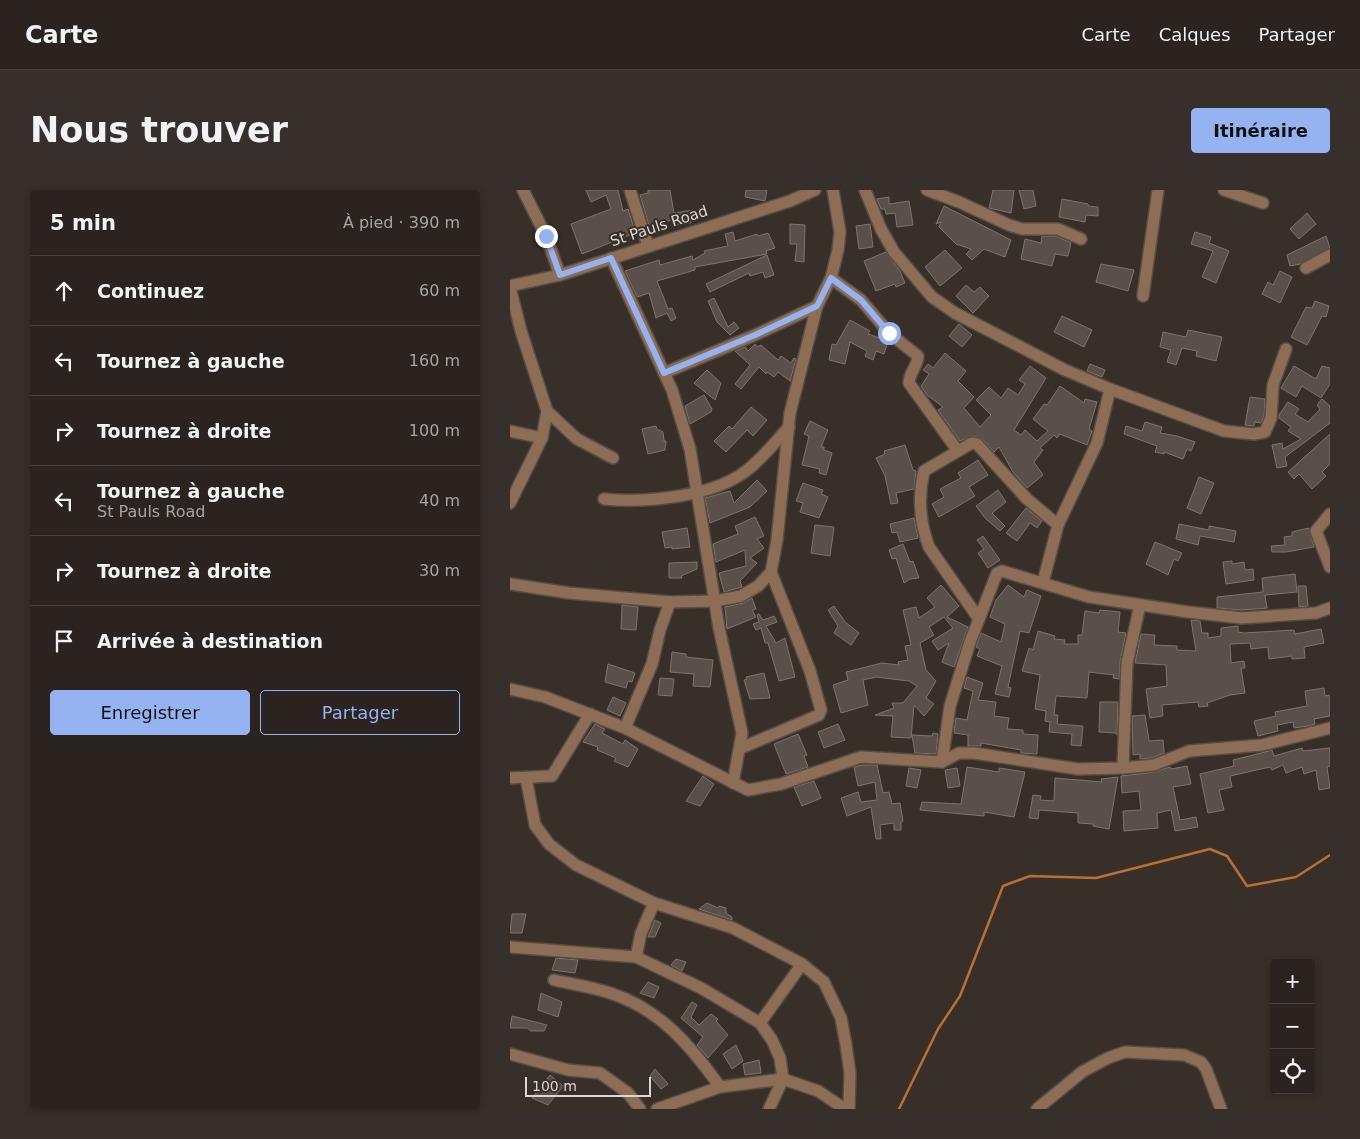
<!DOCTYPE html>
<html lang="fr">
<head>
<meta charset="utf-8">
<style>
	body { margin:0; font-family:"DejaVu Sans",sans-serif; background:#362f2c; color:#f1f3f6 }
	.controls { position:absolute; right:15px; bottom:15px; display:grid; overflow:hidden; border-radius:5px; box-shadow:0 2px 8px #0003 }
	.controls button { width:45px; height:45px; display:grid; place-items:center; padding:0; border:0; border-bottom:1px solid #46403d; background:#2a231f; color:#f1f3f6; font:25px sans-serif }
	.scale { position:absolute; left:15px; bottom:12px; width:126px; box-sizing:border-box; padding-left:5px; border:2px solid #ddd7d3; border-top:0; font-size:14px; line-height:18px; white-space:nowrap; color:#ddd7d3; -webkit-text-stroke:4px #382f29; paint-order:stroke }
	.stop { position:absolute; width:15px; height:15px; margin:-11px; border:4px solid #95b2f1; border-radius:50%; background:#fff }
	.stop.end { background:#95b2f1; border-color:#fff; box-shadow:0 1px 5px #0008 }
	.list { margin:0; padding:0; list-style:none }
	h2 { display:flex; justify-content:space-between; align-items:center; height:65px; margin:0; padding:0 20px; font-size:21px }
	h2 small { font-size:16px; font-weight:400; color:#a5a4a4 }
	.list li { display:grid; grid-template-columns:32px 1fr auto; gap:15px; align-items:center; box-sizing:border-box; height:70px; padding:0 20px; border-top:1px solid #46403d }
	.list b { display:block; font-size:19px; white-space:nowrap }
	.list p { margin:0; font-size:16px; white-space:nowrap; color:#a5a4a4 }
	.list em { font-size:16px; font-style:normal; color:#a5a4a4 }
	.actions { display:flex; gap:10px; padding:15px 20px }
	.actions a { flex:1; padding:11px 0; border:1px solid #95b2f1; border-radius:5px; text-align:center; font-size:18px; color:#95b2f1 }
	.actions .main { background:#95b2f1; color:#111 }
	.icon { flex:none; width:28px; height:28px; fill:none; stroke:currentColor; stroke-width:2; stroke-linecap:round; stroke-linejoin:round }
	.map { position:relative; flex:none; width:820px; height:919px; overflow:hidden; border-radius:5px }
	header { display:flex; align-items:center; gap:30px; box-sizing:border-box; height:70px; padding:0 25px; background:#2a231f; border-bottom:1px solid #46403d }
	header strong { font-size:24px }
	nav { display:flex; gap:28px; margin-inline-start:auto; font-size:18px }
	.intro { display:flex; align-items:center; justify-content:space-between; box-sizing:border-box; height:120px; padding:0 30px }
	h1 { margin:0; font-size:35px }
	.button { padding:12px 22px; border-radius:5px; background:#95b2f1; color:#111; font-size:18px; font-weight:700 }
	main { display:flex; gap:30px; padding:0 30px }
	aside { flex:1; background:#2a231f; border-radius:5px; box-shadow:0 2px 8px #0003 }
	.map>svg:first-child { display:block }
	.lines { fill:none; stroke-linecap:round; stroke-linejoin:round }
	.stream { stroke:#b87033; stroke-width:2.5 }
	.building { fill:#5a5049; stroke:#7e746d }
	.minor-casing { stroke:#564d48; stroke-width:14 }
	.minor { stroke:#8d6d56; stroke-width:11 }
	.route { stroke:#95b2f1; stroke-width:6 }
	.labels { text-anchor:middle; stroke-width:4; stroke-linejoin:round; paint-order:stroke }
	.street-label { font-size:15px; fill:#ddd7d3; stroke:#382f29 }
</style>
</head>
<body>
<header>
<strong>Carte</strong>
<nav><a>Carte</a><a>Calques</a><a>Partager</a></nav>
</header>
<div class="intro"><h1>Nous trouver</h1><a class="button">Itinéraire</a></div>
<main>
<aside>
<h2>5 min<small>À pied · 390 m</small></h2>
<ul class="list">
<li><svg class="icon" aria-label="ahead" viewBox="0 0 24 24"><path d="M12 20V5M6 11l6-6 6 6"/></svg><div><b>Continuez</b></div><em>60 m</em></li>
<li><svg class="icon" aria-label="left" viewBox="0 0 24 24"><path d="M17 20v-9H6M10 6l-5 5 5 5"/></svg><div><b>Tournez à gauche</b></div><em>160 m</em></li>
<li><svg class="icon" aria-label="right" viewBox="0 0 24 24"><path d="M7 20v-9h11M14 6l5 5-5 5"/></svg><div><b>Tournez à droite</b></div><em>100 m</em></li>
<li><svg class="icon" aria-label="left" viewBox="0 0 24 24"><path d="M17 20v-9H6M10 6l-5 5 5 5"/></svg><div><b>Tournez à gauche</b><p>St Pauls Road</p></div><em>40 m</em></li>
<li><svg class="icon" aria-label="right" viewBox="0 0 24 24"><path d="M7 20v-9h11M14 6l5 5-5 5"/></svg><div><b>Tournez à droite</b></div><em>30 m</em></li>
<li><svg class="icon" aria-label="arrive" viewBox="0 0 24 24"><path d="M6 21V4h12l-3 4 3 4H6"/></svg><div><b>Arrivée à destination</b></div></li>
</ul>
<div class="actions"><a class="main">Enregistrer</a><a>Partager</a></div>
</aside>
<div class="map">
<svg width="820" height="919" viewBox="0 0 820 919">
	<rect width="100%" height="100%" fill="#382f29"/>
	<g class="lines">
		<polyline class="stream" points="389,919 428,839 450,806 493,696 520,686 586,688 700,659 717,666 737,696 786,687 820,665"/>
	</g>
	<g class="building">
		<polygon points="76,0 108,0 113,21 118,19 124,38 120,39 122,44 72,64 61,34 101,19 96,5 81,12"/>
		<polygon points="138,0 160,0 164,23 183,20 184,27 180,27 181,33 167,35 166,29 139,35 130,5 138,3"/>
		<polygon points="236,0 257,0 255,11 235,7"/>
		<polygon points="483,0 504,0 501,23 479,18"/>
		<polygon points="509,0 523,0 526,16 514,19"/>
		<polygon points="379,7 379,14 399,11 403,35 387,37 385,23 376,24 375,19 371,19 367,9"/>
		<polygon points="552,9 578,14 578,16 588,17 588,26 576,25 575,32 549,27"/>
		<polygon points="434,16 501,50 495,67 474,59 462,70 456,64 461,59 446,54 429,37 431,32 426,34"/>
		<polygon points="797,23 806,34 789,49 780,39"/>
		<polygon points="280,34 295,35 294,72 285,71 287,54 280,54"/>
		<polygon points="360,34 363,57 349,59 346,36"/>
		<polygon points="223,42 225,51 247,44 248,46 258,43 265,58 256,61 257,64 185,77 185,80 147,91 158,119 162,118 166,128 161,131 157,123 146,128 139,103 127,107 115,81 149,70 150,75 182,66 183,70 195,63 194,61 218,56 215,44"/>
		<polygon points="685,42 701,47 699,53 719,61 706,93 692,87 703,61 681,54"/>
		<polygon points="532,46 546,46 561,53 558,66 545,64 542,76 511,69 515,49 531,53"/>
		<polygon points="816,46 820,58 790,74 780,76 777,65"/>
		<polygon points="435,60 452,78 430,96 415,77"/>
		<polygon points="376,62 390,81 395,93 386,97 385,94 366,101 354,71"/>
		<polygon points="257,65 264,85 255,88 253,82 240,86 239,83 200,102 196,94"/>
		<polygon points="591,74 624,80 618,101 586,92"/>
		<polygon points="770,81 782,87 770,113 752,104 758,92 763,95"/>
		<polygon points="456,95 464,102 470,97 479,106 463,123 446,106"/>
		<polygon points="204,108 218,137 224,132 229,138 220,145 207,132 198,111"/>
		<polygon points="805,111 819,116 816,127 812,126 797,155 781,147 796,117 802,118"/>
		<polygon points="552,126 582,140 574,157 544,142"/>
		<polygon points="340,130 360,141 358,144 378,151 374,164 366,161 363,170 355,166 357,161 340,152 335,174 319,170 322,154 326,155"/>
		<polygon points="449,134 462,145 452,157 439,146"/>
		<polygon points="678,140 712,147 706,171 686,166 687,161 672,158 666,175 657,172 661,160 650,157 653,142 676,147"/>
		<polygon points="245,154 247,157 251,155 268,170 271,166 281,173 284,168 286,169 280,191 268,182 264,187 257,182 256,184 249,177 231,199 225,194 240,175 225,161 235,157 238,161"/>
		<polygon points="435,163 456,181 448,191 464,207 454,218 470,237 481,225 466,210 479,197 491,208 498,198 508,205 515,194 509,190 520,176 536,188 504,240 511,245 515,240 527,251 538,241 523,229 534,214 537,215 550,196 574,213 575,209 587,212 579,239 582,241 577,255 550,244 547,248 544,245 530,258 533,260 524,272 533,285 517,298 503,282 489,257 484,262 472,249 463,246 450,251 428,220 433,217 417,205 411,196 419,184 413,180 418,174 423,178"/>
		<polygon points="580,174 595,180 592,187 577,181"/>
		<polygon points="784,176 806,189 812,176 820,178 820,194 811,208 792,196 786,207 771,198"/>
		<polygon points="197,180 211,193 205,210 184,193"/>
		<polygon points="194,205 202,219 201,222 180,234 175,216"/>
		<polygon points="740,207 755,209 754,226 751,233 745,232 744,236 735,235"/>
		<polygon points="812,209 820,216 820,233 775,267 777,276 767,278 762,255 772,253 773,259 791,249 778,241 781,237 769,228 769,225 778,212 789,219 785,224 798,232 810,219 807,215"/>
		<polygon points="241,217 257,230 243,246 237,240 216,262 204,251 219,236 222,239"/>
		<polygon points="300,231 318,240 311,257 314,257 314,260 322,263 316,285 309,283 310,279 292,275 299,246 294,244"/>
		<polygon points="635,232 652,237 650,243 667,246 685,252 681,261 677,259 673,269 654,262 654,264 645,262 647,256 614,244 616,236 632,241"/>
		<polygon points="146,236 147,239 153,242 154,251 156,251 155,260 138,264 132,239"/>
		<polygon points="820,244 820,274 812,282 816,286 802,299 789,284 784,289 778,282"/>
		<polygon points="395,255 403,280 406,281 404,299 386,303 388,313 381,314 375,286 366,268 375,264 374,261"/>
		<polygon points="468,270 478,285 459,297 465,306 429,327 422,314 434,307 430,299 451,288 448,283"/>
		<polygon points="689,287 704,293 691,324 677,318"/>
		<polygon points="247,290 257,301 240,317 200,333 195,308 220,301 224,313"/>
		<polygon points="293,293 313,300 311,304 318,307 309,328 290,322 293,313 286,311"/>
		<polygon points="488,300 496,312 482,323 495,336 490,341 475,328 466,316"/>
		<polygon points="516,318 532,331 527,338 520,333 507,351 496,343"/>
		<polygon points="245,327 254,346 247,349 254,358 240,368 247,373 230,391 232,397 214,402 209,383 236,376 235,360 206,372 203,354 228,344 225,336"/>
		<polygon points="404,328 408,348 390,352 387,342 382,343 380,334"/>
		<polygon points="669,334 699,340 699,336 726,341 724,352 690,346 688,355 666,349"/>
		<polygon points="305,335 324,337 320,366 301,363"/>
		<polygon points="177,338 180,357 162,359 162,357 155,358 152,342"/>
		<polygon points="799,338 804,357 776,362 762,362 761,356 775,355 774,347 782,346 782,342"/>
		<polygon points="473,346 490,370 478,378 468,363 474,359 467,350"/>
		<polygon points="645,352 672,363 668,371 664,369 658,385 636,374"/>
		<polygon points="393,354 400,372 403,371 409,388 400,389 394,393 386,368 382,369 379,360"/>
		<polygon points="722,371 722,374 734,372 735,380 743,379 744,390 716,394 713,372"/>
		<polygon points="187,372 187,379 171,386 172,388 159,388 159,373"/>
		<polygon points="785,384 787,402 755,405 757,418 732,420 707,418 707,407 753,402 752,388"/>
		<polygon points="431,395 449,416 437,427 458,437 444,477 432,472 439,453 428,460 422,451 443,438 434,427 419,437 424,445 410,453 416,480 426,491 416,508 424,514 414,526 404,515 401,548 381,547 383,526 365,525 384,518 382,513 393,513 407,496 399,491 366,487 353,490 358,515 331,523 323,495 338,490 336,482 372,473 389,475 388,472 398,470 395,456 401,455 393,420 406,417 409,428 425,417 417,408"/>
		<polygon points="498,395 514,407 517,400 531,406 519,443 510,441 498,497 501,498 499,507 485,504 492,476 467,466 470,459 466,457 471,443 491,452 495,434 480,427 486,410"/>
		<polygon points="788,396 796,396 798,416 789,417"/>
		<polygon points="242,408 246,419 242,420 246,427 217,439 215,417 233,413"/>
		<polygon points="112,415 128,417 126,440 111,439"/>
		<polygon points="324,416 335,432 349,443 341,455 324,443 328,436 318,420"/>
		<polygon points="590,420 610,422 608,442 616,443 610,472 609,489 603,488 604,485 579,482 577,508 546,506 544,525 548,525 547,534 573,536 571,556 561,555 562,544 539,542 540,532 535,531 536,521 525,519 530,485 512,481 519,458 523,460 528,441 545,446 544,449 555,450 554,454 568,454 568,445 572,445 575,421 589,423"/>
		<polygon points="249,424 253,430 264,426 267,432 256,436 266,453 275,448 285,487 269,491 258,453 255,453 251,438 246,440 243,434 249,432 247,425"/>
		<polygon points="681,430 690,431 692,443 698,443 698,448 711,446 711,438 728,436 728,442 734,443 784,440 785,444 811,439 814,453 794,457 795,468 782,469 782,466 759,469 758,457 741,459 740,453 720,454 721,473 734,471 735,478 731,478 735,503 720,505 697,513 698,516 689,517 688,512 652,515 653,526 640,528 636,499 657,496 656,475 625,473 631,444 645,445 644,455 667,456 667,460 686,461"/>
		<polygon points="162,462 176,464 176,467 203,470 200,497 183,496 184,484 160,482"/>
		<polygon points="98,474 125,483 122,492 118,491 116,498 95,492"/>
		<polygon points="254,483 260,508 240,509 234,490 237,489 236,487"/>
		<polygon points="457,487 473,493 468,510 486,512 484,526 499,528 497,539 513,540 513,544 528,545 527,564 511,563 511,560 471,553 471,556 458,556 458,545 444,543 446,528 457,530 463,501 454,498"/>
		<polygon points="150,488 164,489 162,506 148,505"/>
		<polygon points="814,498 815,506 820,505 820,526 804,529 805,534 798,536 784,538 783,532 767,535 768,541 748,546 744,531 766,526 765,522 797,516 795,501"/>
		<polygon points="103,507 116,513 110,526 97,520"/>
		<polygon points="590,512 608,512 607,545 606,543 589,542"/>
		<polygon points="635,525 639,551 653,550 654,563 642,568 630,569 630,564 623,565 622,526"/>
		<polygon points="85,534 95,539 92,543 113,554 115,550 128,559 118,577 104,571 106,568 87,560 88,557 73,552"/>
		<polygon points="328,534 335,550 314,558 308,542"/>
		<polygon points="423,543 428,544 426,564 405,563 402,545 422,546"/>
		<polygon points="288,544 297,565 294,566 298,577 276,584 264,554"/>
		<polygon points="792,558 793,561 820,558 820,576 817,577 820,598 809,600 806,580 794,584 792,577 776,583 773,575 762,580 760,577 720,586 722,597 709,600 714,620 698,623 690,584 724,576 723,570 751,563 762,560 764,566"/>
		<polygon points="352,575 367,575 373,603 379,602 382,614 390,613 393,631 391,632 391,640 384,640 384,633 370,635 371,649 366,649 361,617 337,626 331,608 348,602 351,612 367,610 365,592 348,596 344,577"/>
		<polygon points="677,576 681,594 663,597 670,630 686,627 688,637 665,641 661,620 647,623 648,638 614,641 613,621 631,620 629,601 612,603 611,586 645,582 660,577 661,579"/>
		<polygon points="457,577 489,582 489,578 515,582 504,627 474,622 474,626 410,620 412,612 451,614"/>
		<polygon points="399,578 411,580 407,598 396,596"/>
		<polygon points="447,578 450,596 438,598 435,580"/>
		<polygon points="193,586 204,594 190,616 176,611"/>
		<polygon points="608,587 599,639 583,636 583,634 568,633 568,623 529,620 528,629 519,628 523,605 531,606 530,610 544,611 545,588 592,592 591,589"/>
		<polygon points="304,591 311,608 292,616 284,597"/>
		<polygon points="197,713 208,718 209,716 216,718 216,723 222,727 222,730 189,719"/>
		<polygon points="2,724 16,724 12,743 0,743"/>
		<polygon points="145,730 151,733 145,747 138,747"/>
		<polygon points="46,768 68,770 65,783 42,780"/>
		<polygon points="166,769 176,772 172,781 161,775"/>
		<polygon points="138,792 149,797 144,808 130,803"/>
		<polygon points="31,803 52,812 48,827 28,820"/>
		<polygon points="182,812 187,815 181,827 189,835 201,824 208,829 206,831 218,845 198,868 187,855 193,847 171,828"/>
		<polygon points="2,826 37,835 34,841 21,841 17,838 0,838"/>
		<polygon points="226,855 233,871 222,879 213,864"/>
		<polygon points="249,870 251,883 235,885 233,874"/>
		<polygon points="145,879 158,894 151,899 140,886"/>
		<polygon points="40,885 53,896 38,915 22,908"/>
	</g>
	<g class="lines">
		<defs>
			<g id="minor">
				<polyline points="13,0 36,46 50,85"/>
				<polyline points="120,0 138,56"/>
				<polyline points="355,0 371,39 384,62 422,107 445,123 555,180 600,199 714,241 744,244 755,242 761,228 763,195 776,159"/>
				<polyline points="417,0 449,12 499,35 512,39 548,39 571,49"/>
				<polyline points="714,0 753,13"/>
				<polyline points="101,68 162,200 180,259 209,438 232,543 223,593"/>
				<polyline points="796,78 820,65"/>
				<path d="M321,88L351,110L379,143L408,166C408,176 399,182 399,193L448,261L462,253L467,254L517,309L548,335"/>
				<polyline points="0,96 50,85 280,11 305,0"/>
				<polyline points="0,97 11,141 37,221 32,248 0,313"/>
				<polyline points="633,106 648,0"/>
				<polyline points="154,183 245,145 307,116"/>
				<polyline points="37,221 67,249 103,268"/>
				<polyline points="0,241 32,248"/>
				<path d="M448,261L414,281C408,306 410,333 419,357L469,429"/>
				<path d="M94,309C135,313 202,307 236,281C252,269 265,252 279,237"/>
				<polyline points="820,324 806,341 820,377"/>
				<polyline points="533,392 548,335 587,253 600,199"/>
				<polyline points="0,394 59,403 160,412 205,411 231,406 248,396 261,382 267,350 280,223 307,116 321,88 328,60 330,42 323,0"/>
				<polyline points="0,499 35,507 115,538 238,600 271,594 351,567 432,572 449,563 464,563 568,579 613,578 644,575 679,561 752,555 820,538"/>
				<polyline points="115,538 142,474 150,440 160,412"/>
				<polyline points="231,558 309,525 311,520 300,481 261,382"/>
				<polyline points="432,572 440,516 460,452 487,383 492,381 579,407 678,422 732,428 806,423 820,418"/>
				<polyline points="613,578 617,473 630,415"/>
				<polyline points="0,588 42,586 80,524"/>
				<polyline points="16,588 25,635 39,654 66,675 144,713 223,738 292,774 314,792 331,828 336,855 340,883 339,919"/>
				<polyline points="0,757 126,767 191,798 250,833 262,850 270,868 273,889 259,919"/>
				<polyline points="126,767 131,743 144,713"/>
				<path d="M44,790C62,794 82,797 100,803C150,819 181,856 210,897"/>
				<polyline points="250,833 292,774"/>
				<polyline points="0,864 58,880 90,883 118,903 130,919"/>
				<polyline points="147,919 210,897 273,889 308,901 335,919"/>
				<polyline points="527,919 572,882 598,868 615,862 674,865 691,872 696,879 711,919"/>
			</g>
		</defs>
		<use href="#minor" class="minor-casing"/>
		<use href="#minor" class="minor"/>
	</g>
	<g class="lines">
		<polyline class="route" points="36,46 50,85 101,68 154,183 245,145 307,116 321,88 351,110 379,143"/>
	</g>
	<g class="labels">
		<g class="street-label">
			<text transform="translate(149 36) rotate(-18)" y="5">St Pauls Road</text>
		</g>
	</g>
</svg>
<div class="controls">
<button>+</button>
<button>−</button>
<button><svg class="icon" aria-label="locate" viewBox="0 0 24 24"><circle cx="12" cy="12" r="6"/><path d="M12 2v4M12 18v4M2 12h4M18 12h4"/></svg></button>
</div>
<div class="scale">100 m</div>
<div class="stop" style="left:379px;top:143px"></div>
<div class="stop end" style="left:36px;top:46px"></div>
</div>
</main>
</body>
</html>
